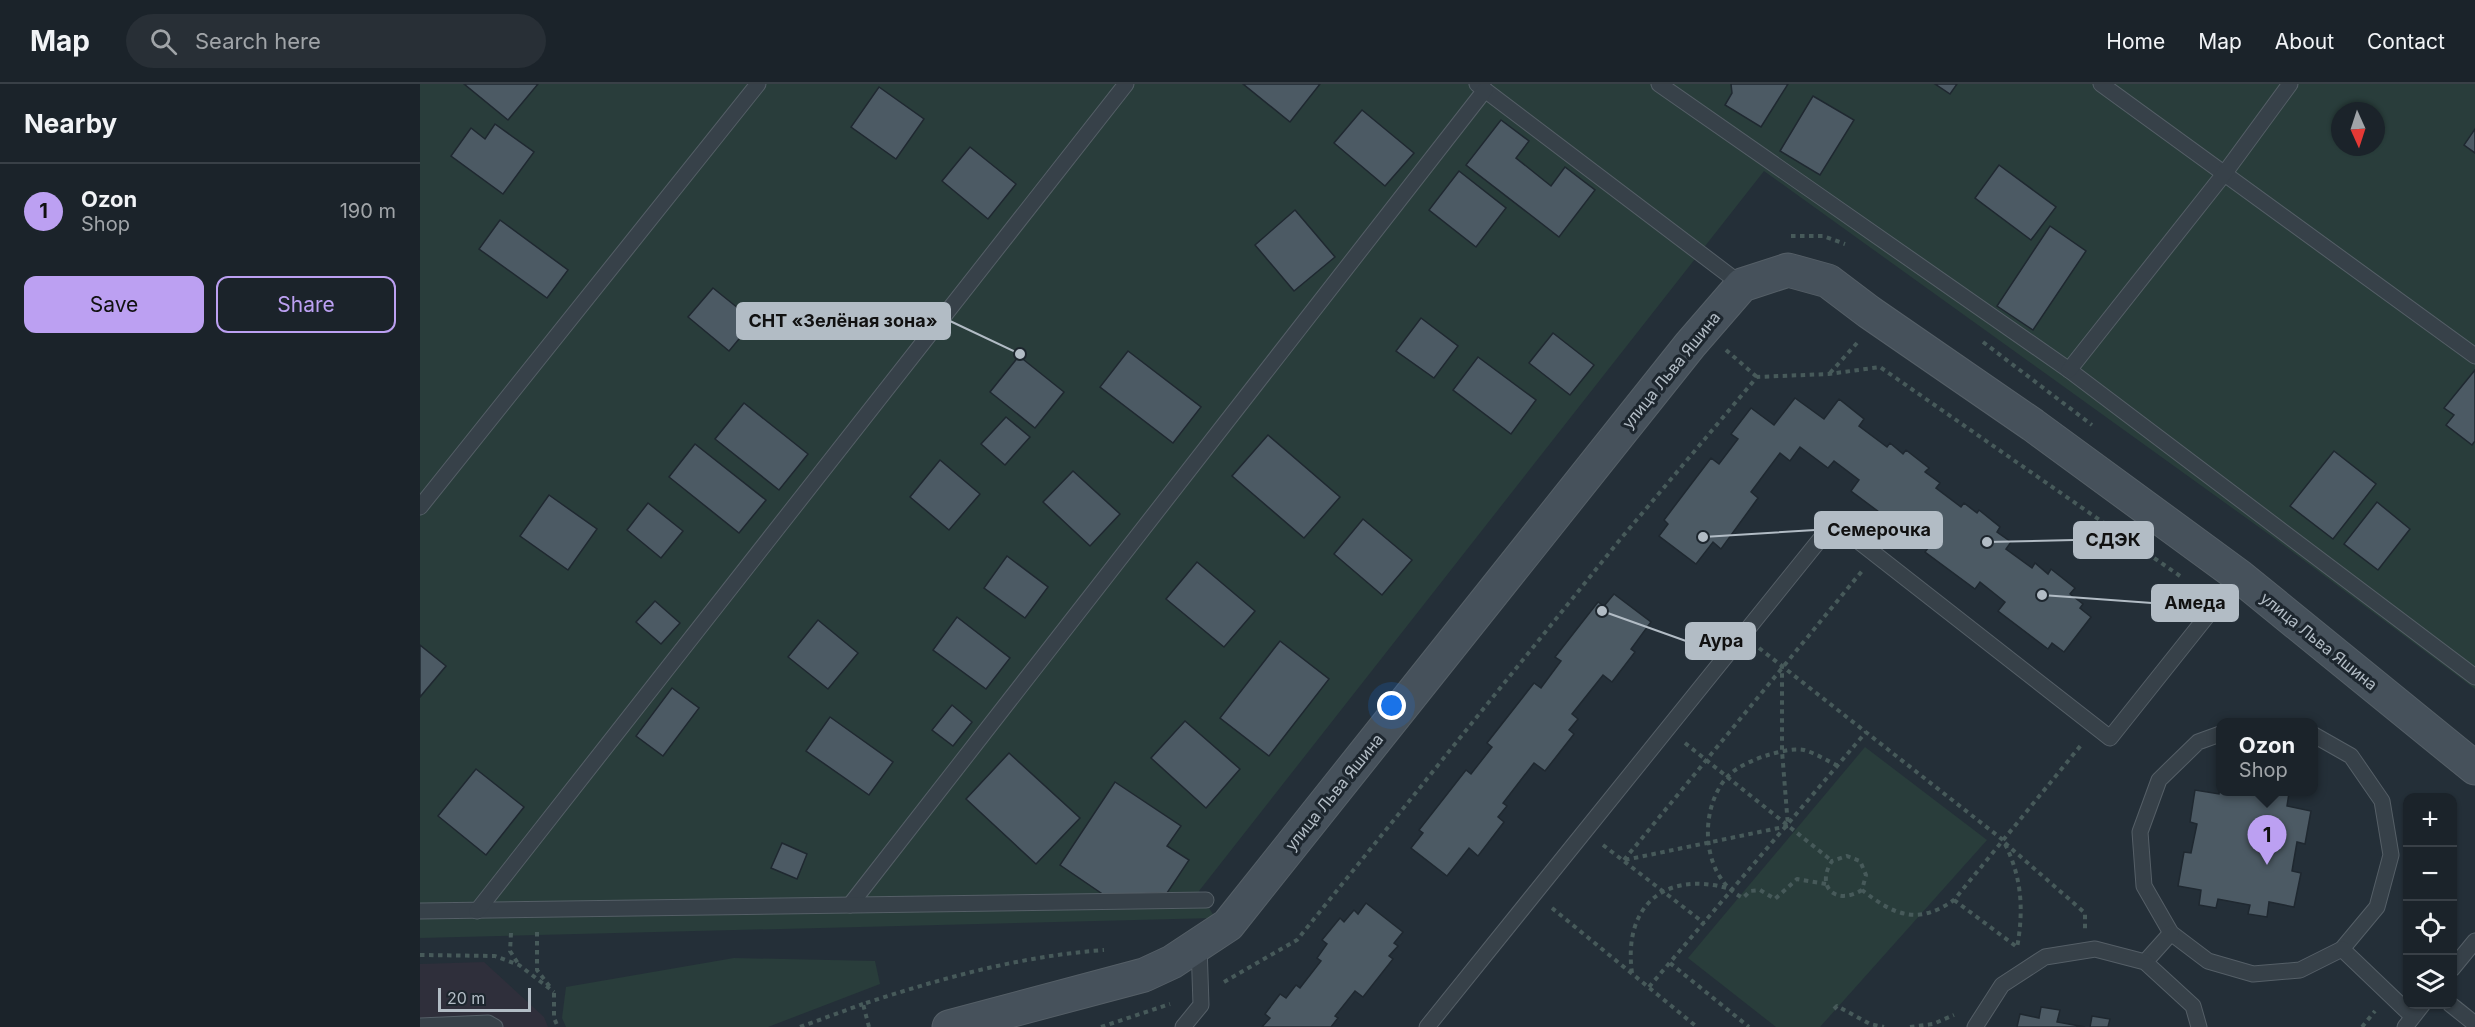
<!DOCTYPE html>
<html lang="en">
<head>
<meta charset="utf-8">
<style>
	body { margin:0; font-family:Inter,sans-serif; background:#282f36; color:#f1f3f6 }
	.controls { position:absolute; right:18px; bottom:18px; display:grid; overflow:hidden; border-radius:12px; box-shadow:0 2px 4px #0004 }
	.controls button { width:54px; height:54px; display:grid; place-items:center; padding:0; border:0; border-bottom:2px solid #394047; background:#1b232a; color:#f1f3f6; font:30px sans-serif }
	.compass { position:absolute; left:1911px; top:18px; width:54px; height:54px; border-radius:50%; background:#1b232a; box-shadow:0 2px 4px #0004; rotate:177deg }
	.scale { position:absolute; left:18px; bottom:15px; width:93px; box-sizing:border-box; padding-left:6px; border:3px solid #b2bcc5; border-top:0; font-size:16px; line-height:21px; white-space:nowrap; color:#b2bcc5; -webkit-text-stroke:4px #1d262e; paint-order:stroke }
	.you { position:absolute; left:972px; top:622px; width:21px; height:21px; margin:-15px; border:4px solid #fff; border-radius:50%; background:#1a73e8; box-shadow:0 0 0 9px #1a73e833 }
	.badge { display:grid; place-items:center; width:39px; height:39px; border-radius:50%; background:#bca0f2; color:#111; font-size:20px; font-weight:700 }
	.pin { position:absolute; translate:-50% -50px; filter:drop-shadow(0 2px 3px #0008) }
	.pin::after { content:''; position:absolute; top:32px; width:21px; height:18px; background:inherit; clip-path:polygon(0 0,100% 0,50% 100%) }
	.popup { position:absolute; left:1796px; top:634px; width:102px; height:78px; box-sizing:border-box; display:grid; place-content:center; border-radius:12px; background:#1b232a; filter:drop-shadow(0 2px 4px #0005); font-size:20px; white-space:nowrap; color:#a0a4a8 }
	.popup b { font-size:22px; color:#f1f3f6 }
	.popup::after { content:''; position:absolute; left:50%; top:100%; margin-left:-12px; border:12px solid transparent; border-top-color:#1b232a }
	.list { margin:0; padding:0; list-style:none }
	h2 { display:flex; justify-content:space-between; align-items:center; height:78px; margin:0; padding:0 24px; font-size:26px }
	h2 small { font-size:20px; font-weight:400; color:#a0a4a8 }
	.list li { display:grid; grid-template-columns:39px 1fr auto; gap:18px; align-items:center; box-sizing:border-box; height:96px; padding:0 24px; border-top:2px solid #394047 }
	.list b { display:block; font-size:22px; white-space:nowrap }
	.list p { margin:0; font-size:20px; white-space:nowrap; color:#a0a4a8 }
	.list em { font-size:20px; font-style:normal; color:#a0a4a8 }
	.actions { display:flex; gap:12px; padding:18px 24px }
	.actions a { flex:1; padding:14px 0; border:2px solid #bca0f2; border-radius:12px; text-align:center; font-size:21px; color:#bca0f2 }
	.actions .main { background:#bca0f2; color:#111 }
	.icon { flex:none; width:33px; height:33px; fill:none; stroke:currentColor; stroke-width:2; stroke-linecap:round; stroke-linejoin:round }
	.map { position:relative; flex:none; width:2055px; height:943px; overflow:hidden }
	header { display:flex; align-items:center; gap:36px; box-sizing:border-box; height:84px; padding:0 30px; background:#1b232a; border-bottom:2px solid #394047 }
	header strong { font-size:28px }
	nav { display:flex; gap:33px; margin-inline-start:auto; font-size:21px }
	.search { width:420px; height:54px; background:#282f36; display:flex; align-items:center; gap:15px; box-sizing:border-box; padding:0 21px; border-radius:33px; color:#a0a4a8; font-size:22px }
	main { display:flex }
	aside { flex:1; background:#1b232a }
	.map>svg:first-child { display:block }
	.medical { fill:#2f2f3b }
	.green { fill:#293d3b; fill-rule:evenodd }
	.building { fill:#4c5a64; stroke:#1f2830; stroke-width:1.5 }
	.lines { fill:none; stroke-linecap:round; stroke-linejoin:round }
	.lane-casing { stroke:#555f67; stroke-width:17 }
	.secondary-casing { stroke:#555f67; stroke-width:35 }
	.path { stroke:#475a5a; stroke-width:4; stroke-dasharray:4.5 4.5; stroke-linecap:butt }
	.lane { stroke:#374149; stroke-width:15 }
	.secondary { stroke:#46515b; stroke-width:33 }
	.labels { text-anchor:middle; stroke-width:6; stroke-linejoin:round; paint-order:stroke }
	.street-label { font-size:16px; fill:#b2bcc5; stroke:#1d262e }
	.leader { fill:none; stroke:#b2bcc5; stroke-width:2 }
	.callout-dot { fill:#b2bcc5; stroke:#1d262e; stroke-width:2 }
	.callout { fill:#b2bcc5; stroke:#b2bcc5; stroke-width:2 }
	.callout-label { font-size:18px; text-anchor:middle; font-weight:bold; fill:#111 }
</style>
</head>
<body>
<header>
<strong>Map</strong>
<div class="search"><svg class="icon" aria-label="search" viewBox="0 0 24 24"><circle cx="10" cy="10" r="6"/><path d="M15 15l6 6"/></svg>Search here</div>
<nav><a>Home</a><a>Map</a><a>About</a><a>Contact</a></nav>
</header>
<main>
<aside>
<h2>Nearby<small></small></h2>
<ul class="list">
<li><span class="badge">1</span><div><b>Ozon</b><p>Shop</p></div><em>190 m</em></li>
</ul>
<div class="actions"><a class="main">Save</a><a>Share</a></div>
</aside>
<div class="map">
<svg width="2055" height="943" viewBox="0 0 2055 943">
	<rect width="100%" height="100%" fill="#242f38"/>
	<polygon class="medical" points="64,878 124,933 128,943 0,943 0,880"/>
	<g class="green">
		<path d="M0,0H2055V605L1854,454L1344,87L779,807L795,834L0,854ZM1920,27H1956V63H1920Z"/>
		<polygon points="1445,663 1567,756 1400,943 1356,943 1268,874"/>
		<polygon points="314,874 455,877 460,900 348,943 146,943 142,934 146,903"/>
	</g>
	<g class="building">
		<polygon points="44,0 118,0 88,36"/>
		<polygon points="823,0 900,0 870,38"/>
		<polygon points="1311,0 1368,0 1341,43 1305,21 1312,9"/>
		<polygon points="1515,0 1537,0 1530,10"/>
		<polygon points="459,3 504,35 476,75 431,43"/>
		<polygon points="1393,12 1434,36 1400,91 1360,67"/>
		<polygon points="942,26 994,69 965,102 914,59"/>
		<polygon points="1081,36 1109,57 1096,74 1131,102 1145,83 1175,106 1139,153 1046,81"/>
		<polygon points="75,40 114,68 83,110 31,72 51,44 65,55"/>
		<polygon points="2055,45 2055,69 2044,61"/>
		<polygon points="550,63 596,100 568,135 522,97"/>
		<polygon points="1579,81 1636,123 1611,156 1555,114"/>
		<polygon points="1039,87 1086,124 1056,163 1009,126"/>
		<polygon points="875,126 915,173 874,207 835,161"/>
		<polygon points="80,136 148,186 127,214 59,165"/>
		<polygon points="1630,142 1666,167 1613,246 1577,222"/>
		<polygon points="293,204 334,237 309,267 268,233"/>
		<polygon points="1001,234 1038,262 1014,294 976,267"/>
		<polygon points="1133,249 1174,281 1150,311 1109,279"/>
		<polygon points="708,267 781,323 753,359 680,303"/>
		<polygon points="599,272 644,308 615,344 570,308"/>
		<polygon points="1058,273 1116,316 1091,350 1033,306"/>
		<polygon points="2055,286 2055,357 2052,361 2026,341 2034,331 2024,324"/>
		<polygon points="1375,314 1404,335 1419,315 1444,335 1439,342 1467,363 1470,359 1483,370 1486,366 1509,384 1505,388 1520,399 1516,404 1541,423 1544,419 1557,429 1559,426 1580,443 1577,448 1591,458 1586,465 1612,484 1615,479 1628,490 1631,485 1655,504 1650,510 1663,520 1660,524 1671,533 1644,568 1632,559 1628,565 1578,527 1585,518 1560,498 1555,505 1505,468 1513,458 1487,439 1483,446 1431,407 1439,396 1414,377 1408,384 1380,363 1370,377 1360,369 1331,408 1338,414 1301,465 1293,458 1276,480 1239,452 1248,440 1244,436 1291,374 1299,380 1318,355 1311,350 1331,324 1354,341"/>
		<polygon points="324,319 388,370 359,406 295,355"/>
		<polygon points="586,333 610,353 585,381 561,360"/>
		<polygon points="848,351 920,413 884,454 812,392"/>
		<polygon points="275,360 346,416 319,449 249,393"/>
		<polygon points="1914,367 1956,400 1913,455 1870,422"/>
		<polygon points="520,376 560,410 529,446 490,413"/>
		<polygon points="653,387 700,430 670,462 623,418"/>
		<polygon points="129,411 177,445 148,486 100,452"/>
		<polygon points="1957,418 1990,445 1958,486 1924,460"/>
		<polygon points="228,419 263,447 241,474 207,446"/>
		<polygon points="943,435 992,476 962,511 914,470"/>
		<polygon points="587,472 628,503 605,534 564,504"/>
		<polygon points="777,478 835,527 804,563 746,515"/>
		<polygon points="1194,510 1231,538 1211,565 1215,568 1192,598 1183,591 1152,630 1158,635 1149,646 1154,650 1125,687 1114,679 1083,719 1087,722 1078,733 1084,738 1058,772 1049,764 1027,792 991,764 1003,749 999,746 1046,686 1051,690 1072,663 1067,659 1114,599 1121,604 1141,577 1135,573 1178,518 1184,522"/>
		<polygon points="235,517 260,539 241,560 216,538"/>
		<polygon points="537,533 590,574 566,605 513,566"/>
		<polygon points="398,536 438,569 408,605 368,573"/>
		<polygon points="860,557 909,595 849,672 800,634"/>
		<polygon points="0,561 26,582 0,613"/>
		<polygon points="252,604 279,624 243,672 216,652"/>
		<polygon points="532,621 552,638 533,662 512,646"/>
		<polygon points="410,633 473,678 449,711 386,667"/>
		<polygon points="765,637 820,685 786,724 731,674"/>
		<polygon points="589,669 660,734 616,780 546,715"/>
		<polygon points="56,685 104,723 66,771 18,732"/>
		<polygon points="695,698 761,742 747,762 769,776 747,809 684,811 640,781"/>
		<polygon points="1800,700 1800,708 1823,708 1851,713 1852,708 1869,709 1867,722 1891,727 1885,760 1877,758 1872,787 1881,789 1874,823 1849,818 1847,833 1828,830 1830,821 1798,815 1796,824 1779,821 1781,806 1758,802 1764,768 1771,769 1777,740 1770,738 1775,706 1799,710"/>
		<polygon points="362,759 387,770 377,795 351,784"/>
		<polygon points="946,819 983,848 974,859 978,862 969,872 973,875 943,913 935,907 915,932 918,934 911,943 842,943 850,934 845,930 860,910 866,914 876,901 880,904 901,877 897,874 907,860 902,856 920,834 924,838 934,826 938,830"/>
		<polygon points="1621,923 1640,926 1637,938 1665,943 1597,943 1600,930 1619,934"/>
		<polygon points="1672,932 1690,935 1688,943 1670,943"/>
	</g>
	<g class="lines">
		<defs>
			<g id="lane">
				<polyline points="1057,0 1322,201"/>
				<polyline points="1239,0 1649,286 2055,593"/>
				<polyline points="1681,0 2055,272"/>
				<polyline points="1649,286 1804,90 1870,0"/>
				<polyline points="0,423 338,0"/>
				<polyline points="1800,650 1778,658 1739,696 1720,748 1724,802 1751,849 1788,877 1833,890 1880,886 1922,865 1957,823 1971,771 1962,717 1931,672 1894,651"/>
				<polyline points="430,821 1065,6"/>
				<polyline points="0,827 786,816"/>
				<polyline points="57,827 706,0"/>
				<polyline points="1922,865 1992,932"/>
				<polyline points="1725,878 1751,849"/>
				<polyline points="2032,885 2055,857"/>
				<polyline points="2030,920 2055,940"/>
				<polyline points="0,942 68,939 75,943"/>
				<polyline points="763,943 781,921 779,861"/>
				<polyline points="1007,943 1414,438 1690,654 1819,492"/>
				<polyline points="1555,943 1582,901 1625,873 1675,865 1725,878 1773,922 1779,943"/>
				<polyline points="1985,943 2003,920"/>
			</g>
			<polyline id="secondary" points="529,943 724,891 752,878 808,841 1270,261 1322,201 1368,186 1408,197 1449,228 1613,341 1819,492 2055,684"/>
		</defs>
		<use href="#lane" class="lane-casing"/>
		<use href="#secondary" class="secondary-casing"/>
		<g class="path">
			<polyline points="1371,152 1403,152 1425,160"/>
			<polyline points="1563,258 1672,341"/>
			<polyline points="1306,266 1337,293"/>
			<polyline points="1410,289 1437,259"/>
			<path d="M1339,564L1583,756C1602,792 1604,825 1597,864"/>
			<polyline points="1265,659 1412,777"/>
			<polyline points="1585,759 1665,829 1665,845"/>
			<polyline points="1183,761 1284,839"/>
			<polyline points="1204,776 1442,487"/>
			<polyline points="1205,776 1368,742 1362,667 1362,583"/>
			<path d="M1406,800L1377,795L1355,815L1340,806L1330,807L1323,814C1281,793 1278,726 1307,693C1316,683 1335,675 1348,671C1359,668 1372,664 1384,666C1395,669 1408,677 1418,682"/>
			<path d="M1442,806C1416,822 1395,803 1412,777L1427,772L1440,777L1446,791L1442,806C1475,832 1498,841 1534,816L1662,660"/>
			<polyline points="1534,816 1597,863"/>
			<polyline points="1132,824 1277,943"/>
			<polyline points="117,848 117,886 130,903"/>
			<polyline points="91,849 90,867 99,881"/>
			<polyline points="0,871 75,872 99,881 134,908"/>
			<polyline points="1250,879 1329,943"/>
			<path d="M1212,889C1203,823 1243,787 1307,804"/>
			<polyline points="804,898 877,856 1198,458 1337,293 1409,290 1460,283 1760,492"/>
			<polyline points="1229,903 1446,648"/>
			<polyline points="134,909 134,934 138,943"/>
			<polyline points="1414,925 1417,922 1450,940 1464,943"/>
			<polyline points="380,943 443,920"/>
			<path d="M449,943L443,920C522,894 601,872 684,866"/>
			<polyline points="681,943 750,920"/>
			<polyline points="1490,943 1513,940 1534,931"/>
			<polyline points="1942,943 1955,927"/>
		</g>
		<use href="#lane" class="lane"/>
		<use href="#secondary" class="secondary"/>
	</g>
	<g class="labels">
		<g class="street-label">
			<text transform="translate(1251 286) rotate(-51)" y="6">улица Льва Яшина</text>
			<text transform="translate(1899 557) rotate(39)" y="6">улица Льва Яшина</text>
			<text transform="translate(914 708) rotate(-51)" y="6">улица Льва Яшина</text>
		</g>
	</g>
	<path class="leader" d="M600 270L530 237M1283 453L1395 446M1567 458L1654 456M1622 511L1732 519M1182 527L1266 557"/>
	<g class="callout-dot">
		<circle cx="600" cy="270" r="6"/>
		<circle cx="1283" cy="453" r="6"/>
		<circle cx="1567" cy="458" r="6"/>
		<circle cx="1622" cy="511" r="6"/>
		<circle cx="1182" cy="527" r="6"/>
	</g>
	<g class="callout">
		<rect x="317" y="219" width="213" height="36" rx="6"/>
		<rect x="1395" y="428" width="127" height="36" rx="6"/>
		<rect x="1654" y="438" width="79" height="36" rx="6"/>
		<rect x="1732" y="501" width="86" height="36" rx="6"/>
		<rect x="1266" y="539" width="69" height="36" rx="6"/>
	</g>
	<g class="callout-label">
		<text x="423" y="243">СНТ «Зелёная зона»</text>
		<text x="1459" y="452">Семерочка</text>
		<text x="1693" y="462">СДЭК</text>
		<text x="1775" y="525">Амеда</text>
		<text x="1301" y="563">Аура</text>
	</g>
</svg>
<div class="controls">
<button>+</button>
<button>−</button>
<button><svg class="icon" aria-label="locate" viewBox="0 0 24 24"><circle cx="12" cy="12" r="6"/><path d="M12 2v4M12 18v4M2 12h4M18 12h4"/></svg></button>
<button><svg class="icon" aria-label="layers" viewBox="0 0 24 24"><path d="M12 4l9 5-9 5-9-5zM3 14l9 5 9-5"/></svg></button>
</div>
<svg class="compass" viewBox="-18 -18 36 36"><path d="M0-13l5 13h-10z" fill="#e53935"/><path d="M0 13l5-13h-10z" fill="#a0a4a8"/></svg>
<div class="scale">20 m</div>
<div class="you"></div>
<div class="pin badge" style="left:1847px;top:781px">1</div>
<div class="popup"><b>Ozon</b>Shop</div>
</div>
</main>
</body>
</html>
